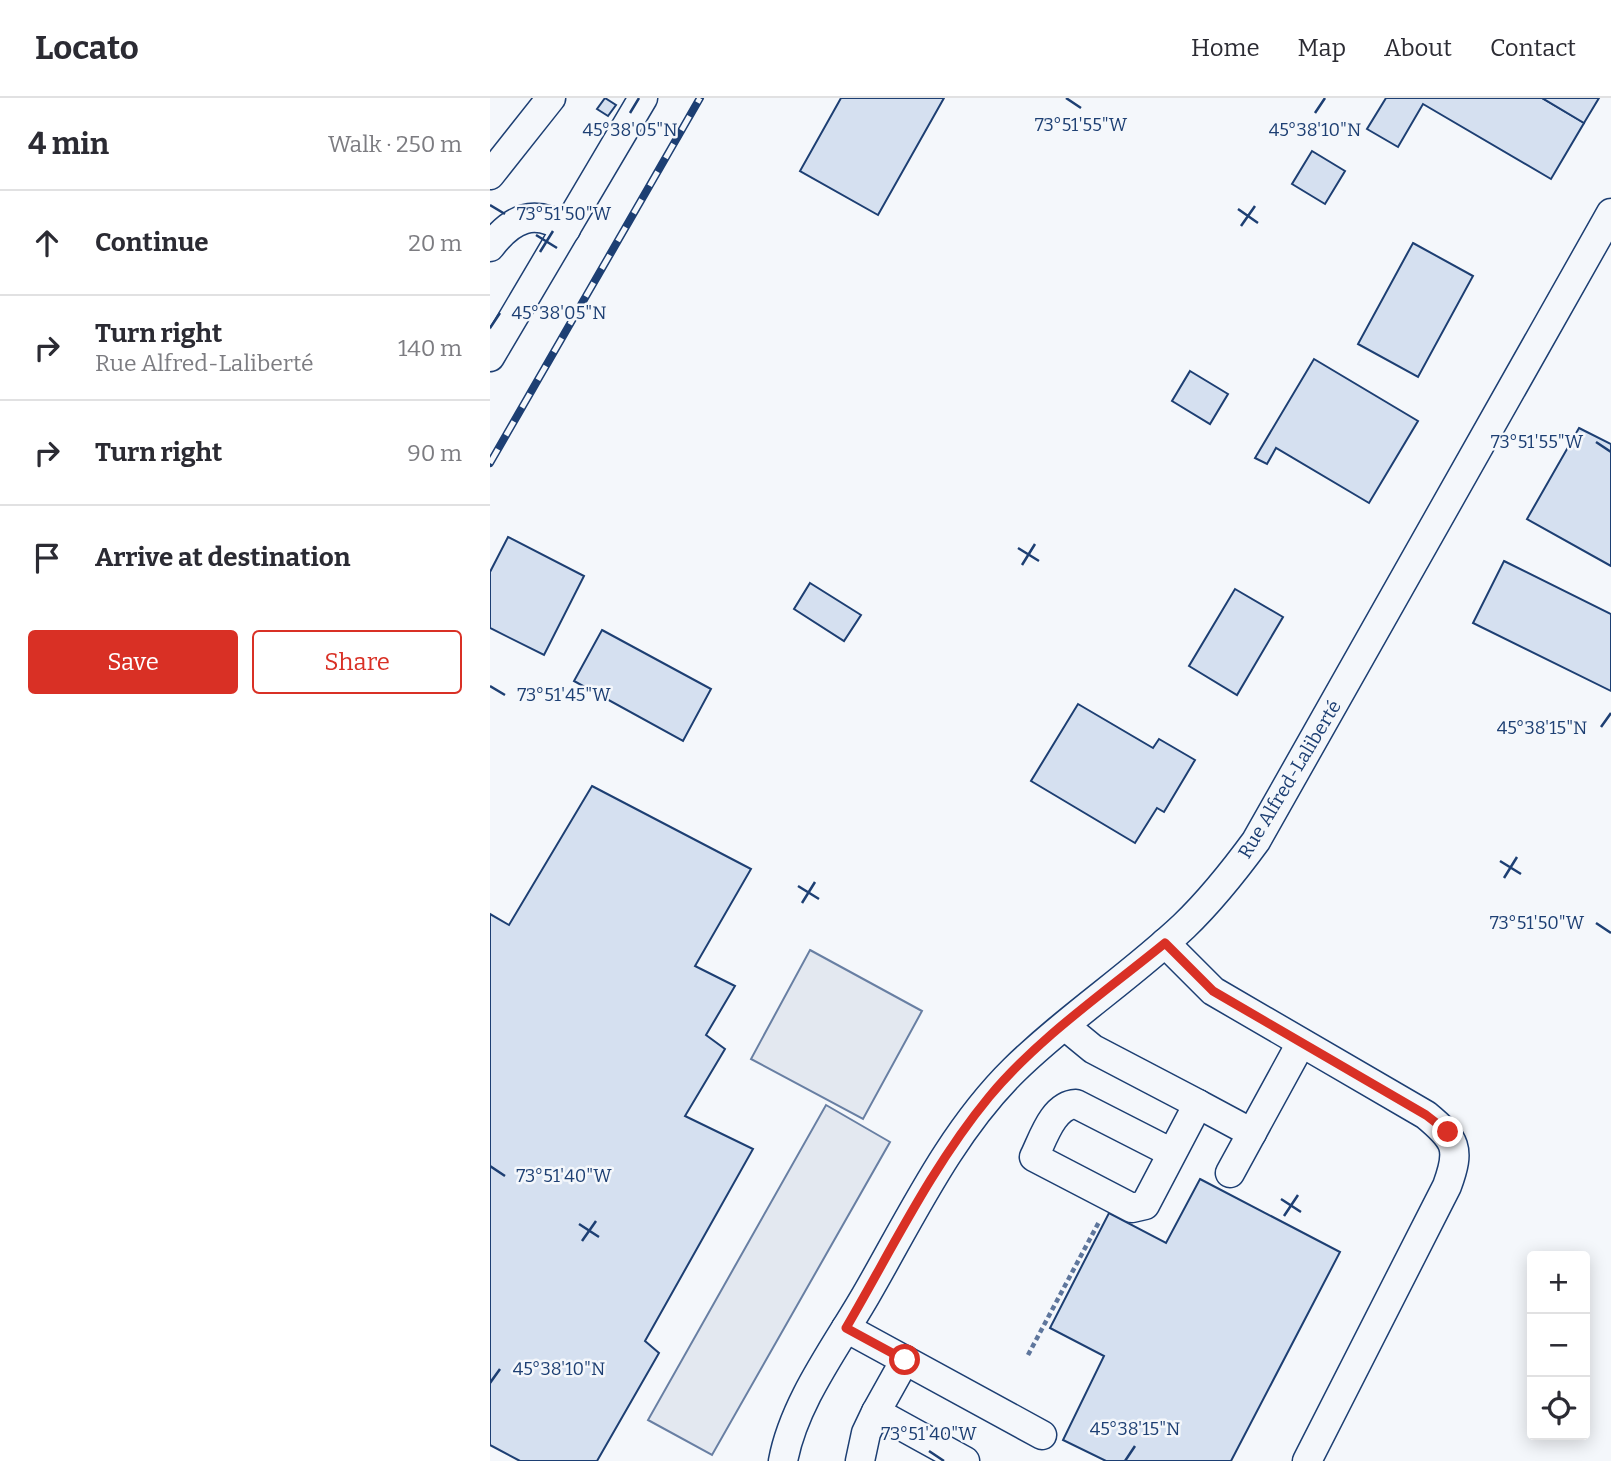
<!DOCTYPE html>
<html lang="en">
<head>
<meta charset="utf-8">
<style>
	body { margin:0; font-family:Bitter,serif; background:#f2f2f3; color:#2b2b33 }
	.controls { position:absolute; right:21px; bottom:21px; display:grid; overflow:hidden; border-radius:7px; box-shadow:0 4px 18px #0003 }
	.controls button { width:63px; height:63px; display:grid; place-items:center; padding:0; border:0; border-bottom:2px solid #e1e1e2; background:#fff; color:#2b2b33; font:35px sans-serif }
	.stop { position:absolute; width:21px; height:21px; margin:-16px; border:5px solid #d93025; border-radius:50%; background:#fff }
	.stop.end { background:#d93025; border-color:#fff; box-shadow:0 2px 7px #0008 }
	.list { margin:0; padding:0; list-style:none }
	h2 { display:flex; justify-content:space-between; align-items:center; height:91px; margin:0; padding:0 28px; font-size:30px }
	h2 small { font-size:23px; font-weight:400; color:#7c7c81 }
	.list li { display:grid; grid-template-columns:46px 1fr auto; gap:21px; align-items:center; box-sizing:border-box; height:105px; padding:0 28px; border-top:2px solid #e1e1e2 }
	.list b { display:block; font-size:26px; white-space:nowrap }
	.list p { margin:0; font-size:23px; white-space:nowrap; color:#7c7c81 }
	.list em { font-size:23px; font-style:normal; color:#7c7c81 }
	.actions { display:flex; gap:14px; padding:21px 28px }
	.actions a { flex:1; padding:16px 0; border:2px solid #d93025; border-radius:7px; text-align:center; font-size:24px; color:#d93025 }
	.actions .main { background:#d93025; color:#fff }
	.icon { flex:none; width:38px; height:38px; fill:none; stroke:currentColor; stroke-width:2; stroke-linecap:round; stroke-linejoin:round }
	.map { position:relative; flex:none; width:1121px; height:1363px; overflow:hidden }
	header { display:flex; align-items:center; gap:42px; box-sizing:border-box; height:98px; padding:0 35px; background:#fff; border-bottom:2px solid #e1e1e2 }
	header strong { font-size:33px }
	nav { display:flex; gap:38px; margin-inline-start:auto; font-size:24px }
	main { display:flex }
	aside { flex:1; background:#fff }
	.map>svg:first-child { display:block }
	.parking { fill:#e3e8f0; stroke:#687fa3; stroke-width:2 }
	.building { fill:#d5e0f0; stroke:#1d3f73; stroke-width:2 }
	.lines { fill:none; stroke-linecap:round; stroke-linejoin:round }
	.minor-casing { stroke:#1d3f73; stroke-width:31 }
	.path { stroke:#5e769c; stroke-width:4.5; stroke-dasharray:5 3.5; stroke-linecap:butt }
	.minor { stroke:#f4f7fb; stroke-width:28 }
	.rail-casing { stroke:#1d3f73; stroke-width:8 }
	.rail { stroke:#f4f7fb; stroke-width:5; stroke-dasharray:16; stroke-linecap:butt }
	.route { stroke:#d93025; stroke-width:9 }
	.ticks { fill:none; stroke:#1d3f73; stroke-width:2.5 }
	.labels { text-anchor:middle; stroke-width:5; stroke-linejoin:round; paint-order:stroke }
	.street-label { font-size:19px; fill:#1d3f73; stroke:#f4f7fb }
	.ticks-label { font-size:18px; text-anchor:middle; fill:#1d3f73; stroke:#f4f7fb; stroke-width:5; stroke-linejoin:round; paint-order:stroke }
</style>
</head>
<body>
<header>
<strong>Locato</strong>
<nav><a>Home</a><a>Map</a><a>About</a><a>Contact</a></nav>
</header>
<main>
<aside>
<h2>4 min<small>Walk · 250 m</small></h2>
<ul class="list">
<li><svg class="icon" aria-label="ahead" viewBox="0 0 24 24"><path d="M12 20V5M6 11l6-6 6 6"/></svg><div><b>Continue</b></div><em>20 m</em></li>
<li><svg class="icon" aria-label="right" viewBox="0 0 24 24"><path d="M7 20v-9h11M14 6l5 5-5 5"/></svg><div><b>Turn right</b><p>Rue Alfred-Laliberté</p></div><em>140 m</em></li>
<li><svg class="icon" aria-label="right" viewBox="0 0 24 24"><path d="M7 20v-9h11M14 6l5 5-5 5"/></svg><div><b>Turn right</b></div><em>90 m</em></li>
<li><svg class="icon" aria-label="arrive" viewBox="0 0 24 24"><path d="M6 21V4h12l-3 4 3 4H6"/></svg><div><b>Arrive at destination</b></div></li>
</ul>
<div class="actions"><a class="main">Save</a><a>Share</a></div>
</aside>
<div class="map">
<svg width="1121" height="1363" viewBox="0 0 1121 1363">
	<rect width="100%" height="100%" fill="#f4f7fb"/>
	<g class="parking">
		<polygon points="320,852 432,913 373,1021 261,961"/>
		<polygon points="336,1007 400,1044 222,1357 158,1322"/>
	</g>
	<g class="building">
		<polygon points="115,0 126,7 118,18 107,11"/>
		<polygon points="351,0 454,0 388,117 310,73"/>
		<polygon points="896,0 1052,0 1094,25 1061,81 933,6 908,49 877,31"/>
		<polygon points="1052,0 1109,0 1094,25"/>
		<polygon points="822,53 855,73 835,106 802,86"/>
		<polygon points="923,145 983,178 928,279 868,246"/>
		<polygon points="824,261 928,323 879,405 786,350 777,366 765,360"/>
		<polygon points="700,273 738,296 720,326 682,303"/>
		<polygon points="1089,330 1121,346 1121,468 1037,421"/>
		<polygon points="18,439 94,478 54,557 0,530 0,474"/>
		<polygon points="1014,463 1121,516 1121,593 983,525"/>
		<polygon points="320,485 371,517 354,543 304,511"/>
		<polygon points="745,491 793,519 747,597 699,568"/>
		<polygon points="112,532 221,591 193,643 84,583"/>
		<polygon points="588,606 663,650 669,641 705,662 674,714 667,710 645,745 541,683"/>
		<polygon points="102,688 261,771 205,868 245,888 216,937 235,951 195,1018 263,1051 155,1243 169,1255 107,1363 30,1363 0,1347 0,816 19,827"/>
		<polygon points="710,1081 850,1154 741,1363 616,1363 573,1342 614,1258 560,1230 619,1115 676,1145"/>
	</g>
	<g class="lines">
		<defs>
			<g id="minor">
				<polyline points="0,77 61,0"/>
				<path d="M0,149C22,120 44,110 76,131"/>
				<polyline points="0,259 153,0"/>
				<path d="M675,845L723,893L936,1017C966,1042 971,1050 957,1088L817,1363"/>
				<path d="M575,928L603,951L708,1006L655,1107L642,1110L544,1059C553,1041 563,1007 586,1006L682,1055"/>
				<polyline points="708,1006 762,1035"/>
				<polyline points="740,1075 811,945"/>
				<polyline points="356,1230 552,1337"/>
				<polyline points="415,1262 386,1314 475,1363"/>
				<path d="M293,1363C304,1304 346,1249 376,1197C420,1121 460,1035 524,972C577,920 640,879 694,828C721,802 744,773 766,743L1121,115"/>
				<polyline points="370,1363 376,1335 386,1314"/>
			</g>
		</defs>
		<use href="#minor" class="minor-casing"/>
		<polyline class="path" points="538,1257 610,1122"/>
		<use href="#minor" class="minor"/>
		<defs>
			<polyline id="rail" points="0,365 210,0"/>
		</defs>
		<use href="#rail" class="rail-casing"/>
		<use href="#rail" class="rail"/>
	</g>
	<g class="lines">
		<path class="route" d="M415,1262L356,1230C401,1153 442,1068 499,999C548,940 615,894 675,845L723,893L936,1017L958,1034"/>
	</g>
	<path class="ticks" d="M576,0L591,10M140,15L149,0M825,15L835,0M0,107L15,116M748,111L768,125M751,128L765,108M46,137L67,150M50,154L63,133M0,230L10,215M1106,344L1121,354M528,450L549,463M532,467L545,446M0,588L15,597M1111,629L1121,615M1010,763L1031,776M1014,780L1027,759M308,788L329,801M312,805L325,784M1106,825L1121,835M0,1068L15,1078M791,1101L811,1114M794,1118L808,1097M89,1126L109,1139M92,1143L106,1123M0,1285L10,1271M439,1353L454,1363M635,1363L645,1348"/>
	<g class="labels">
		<g class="street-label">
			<text transform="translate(799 681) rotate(-59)" y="7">Rue Alfred-Laliberté</text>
		</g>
	</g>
	<g class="ticks-label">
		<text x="591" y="33">73°51'55"W</text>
		<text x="140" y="38">45°38'05"N</text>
		<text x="825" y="38">45°38'10"N</text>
		<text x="74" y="122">73°51'50"W</text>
		<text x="69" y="221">45°38'05"N</text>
		<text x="1047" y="350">73°51'55"W</text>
		<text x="74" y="603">73°51'45"W</text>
		<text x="1052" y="636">45°38'15"N</text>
		<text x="1047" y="831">73°51'50"W</text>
		<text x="74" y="1084">73°51'40"W</text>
		<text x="69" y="1277">45°38'10"N</text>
		<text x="645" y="1337">45°38'15"N</text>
		<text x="439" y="1342">73°51'40"W</text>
	</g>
</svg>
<div class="controls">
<button>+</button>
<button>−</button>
<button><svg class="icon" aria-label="locate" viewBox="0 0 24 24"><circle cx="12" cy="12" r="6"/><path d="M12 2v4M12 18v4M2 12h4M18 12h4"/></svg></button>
</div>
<div class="stop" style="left:415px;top:1262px"></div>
<div class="stop end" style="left:958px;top:1034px"></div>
</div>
</main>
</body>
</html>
